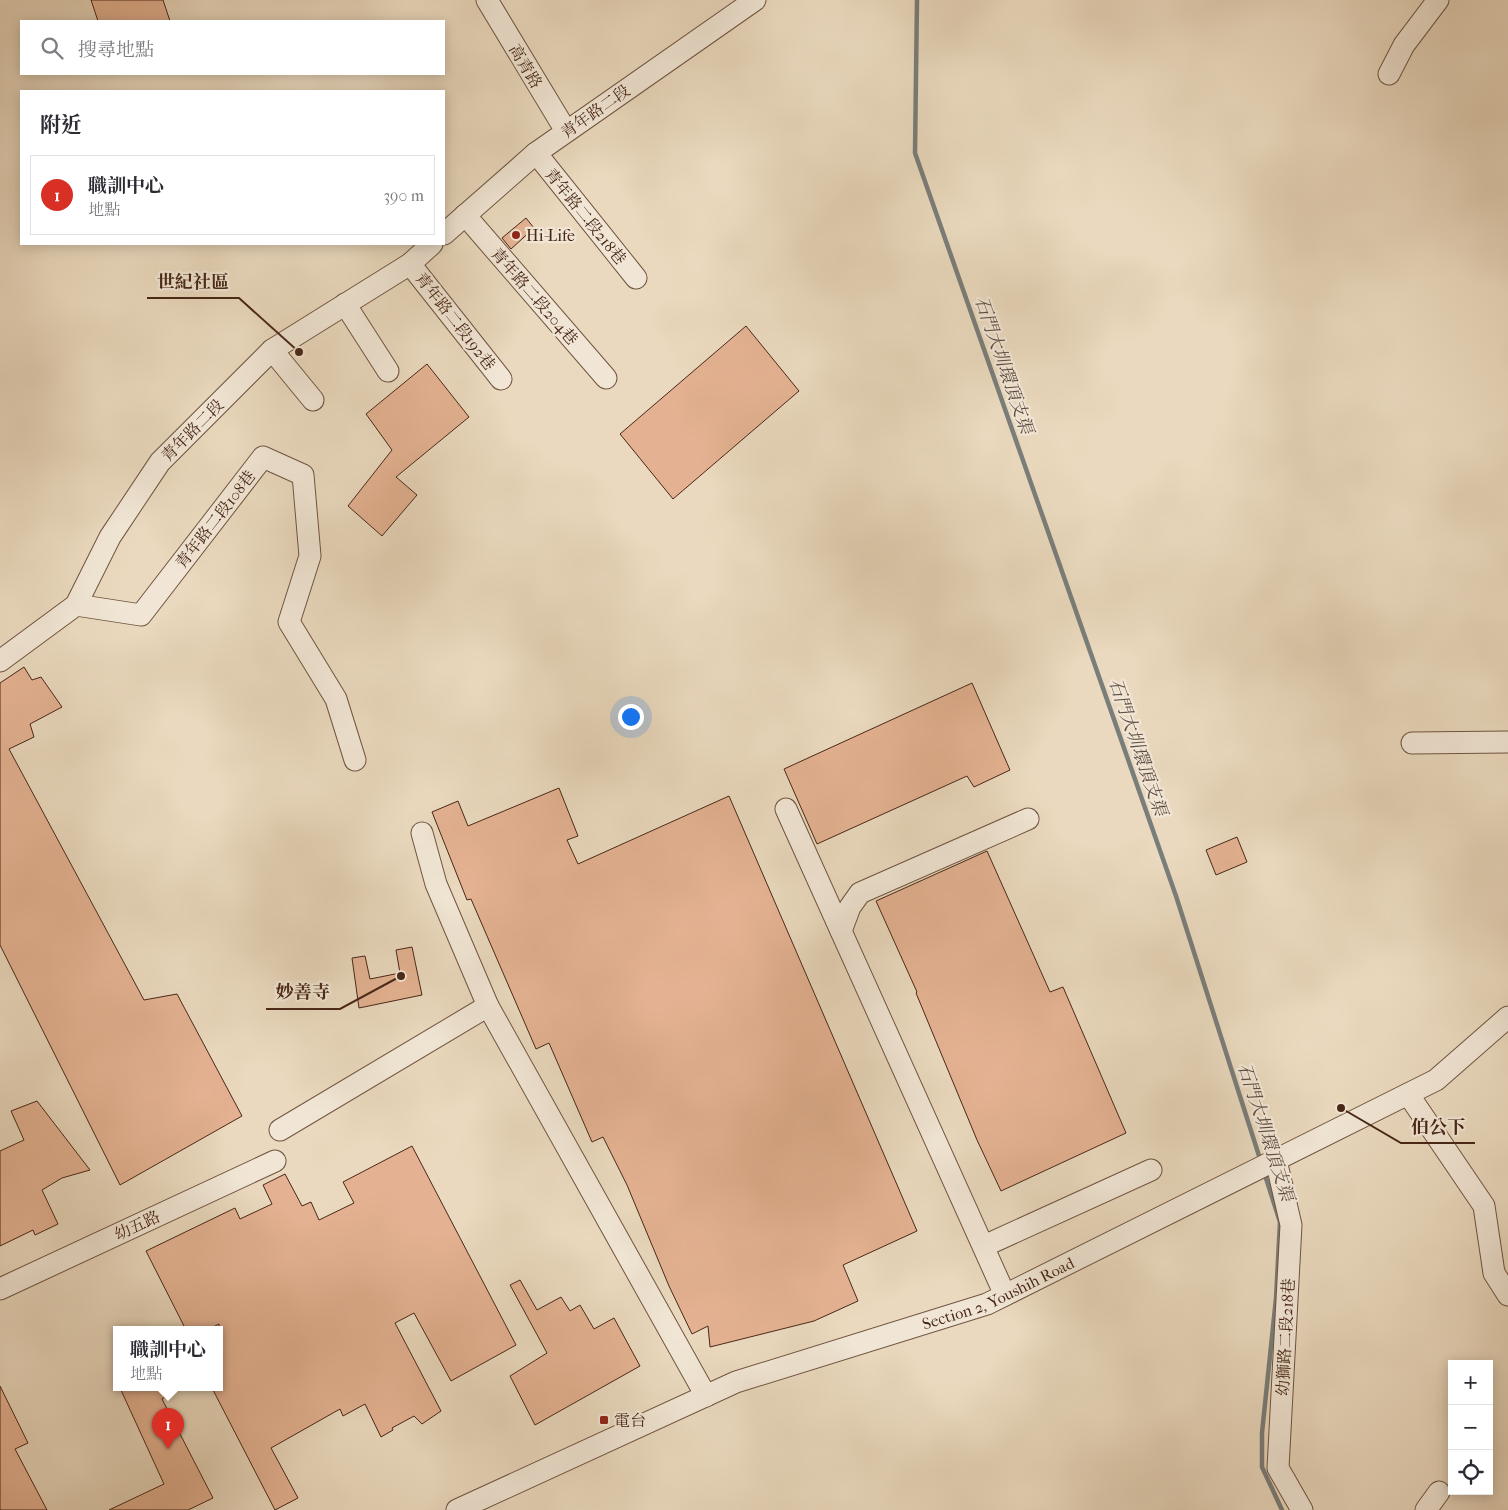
<!DOCTYPE html>
<html lang="zh-TW">
<head>
<meta charset="utf-8">
<style>
	body { margin:0; font-family:"IM FELL French Canon","Noto Serif TC",serif; background:#f2f2f3; color:#2b2b33 }
	.controls { position:absolute; right:15px; bottom:15px; display:grid; overflow:hidden; border-radius:0px; box-shadow:0 2px 12px #0003 }
	.controls button { width:45px; height:45px; display:grid; place-items:center; padding:0; border:0; border-bottom:1px solid #e1e1e2; background:#fff; color:#2b2b33; font:25px sans-serif }
	.you { position:absolute; left:630px; top:716px; width:18px; height:18px; margin:-12px; border:4px solid #fff; border-radius:50%; background:#1a73e8; box-shadow:0 0 0 8px #1a73e833 }
	.badge { display:grid; place-items:center; width:32px; height:32px; border-radius:50%; background:#d93025; color:#fff; font-size:16px; font-weight:700 }
	.pin { position:absolute; translate:-50% -41px; filter:drop-shadow(0 1px 2px #0008) }
	.pin::after { content:''; position:absolute; top:26px; width:18px; height:15px; background:inherit; clip-path:polygon(0 0,100% 0,50% 100%) }
	.popup { position:absolute; left:113px; top:1326px; width:110px; height:65px; box-sizing:border-box; display:grid; place-content:center; border-radius:0px; background:#fff; filter:drop-shadow(0 1px 4px #0005); font-size:16px; white-space:nowrap; color:#7c7c81 }
	.popup b { font-size:19px; color:#2b2b33 }
	.popup::after { content:''; position:absolute; left:50%; top:100%; margin-left:-10px; border:10px solid transparent; border-top-color:#fff }
	.list { margin:0; padding:0; list-style:none }
	h2 { display:flex; justify-content:space-between; align-items:center; height:65px; margin:0; padding:0 20px; font-size:21px }
	h2 small { font-size:16px; font-weight:400; color:#7c7c81 }
	.list li { display:grid; grid-template-columns:32px 1fr auto; gap:15px; align-items:center; box-sizing:border-box; height:80px; margin:0 10px 10px; padding:0 10px; border:1px solid #e1e1e2; border-radius:0px }
	.list b { display:block; font-size:19px; white-space:nowrap }
	.list p { margin:0; font-size:16px; white-space:nowrap; color:#7c7c81 }
	.list em { font-size:16px; font-style:normal; color:#7c7c81 }
	.icon { flex:none; width:28px; height:28px; fill:none; stroke:currentColor; stroke-width:2; stroke-linecap:round; stroke-linejoin:round }
	.map { position:relative; flex:none; width:1508px; height:1510px; overflow:hidden }
	.search { position:absolute; background:#fff; box-shadow:0 2px 12px #0003; left:20px; top:20px; width:425px; height:55px; display:flex; align-items:center; gap:12px; box-sizing:border-box; padding:0 18px; border-radius:0px; color:#7c7c81; font-size:19px }
	.panel { position:absolute; background:#fff; box-shadow:0 2px 12px #0003; left:20px; top:90px; width:425px; height:155px; border-radius:0px }
	.map>svg:first-child { display:block }
	.lines { fill:none; stroke-linecap:round; stroke-linejoin:round }
	.stream { stroke:#7a7e7a; stroke-width:4.5 }
	.building { fill:#e4b292; stroke:#482717 }
	.minor-casing { stroke:#705441; stroke-width:23 }
	.minor { stroke:#f1e6d5; stroke-width:21 }
	.poi-dot { fill:#8f2418; stroke:#f1e6d5; stroke-width:2 }
	.labels { text-anchor:middle; stroke-width:4.5; stroke-linejoin:round; paint-order:stroke }
	.street-label { font-size:16px; fill:#482717; stroke:#f1e6d5 }
	.poi-label { font-size:16px; fill:#482717; stroke:#f1e6d5; text-anchor:start }
	.water-label { font-size:18px; font-style:italic; fill:#5d4b40; stroke:#f1e6d5 }
	.leader { fill:none; stroke:#482717; stroke-width:2 }
	.callout-dot { fill:#482717; stroke:#f1e6d5; stroke-width:2 }
	.callout-label { font-size:18px; text-anchor:middle; font-weight:bold; fill:#482717; stroke:#f1e6d5; stroke-width:4.5; stroke-linejoin:round; paint-order:stroke }
</style>
</head>
<body>
<div class="map">
<svg width="1508" height="1510" viewBox="0 0 1508 1510">
	<rect width="100%" height="100%" fill="#ead9be"/>
	<filter id="stains"><feTurbulence type="fractalNoise" baseFrequency=".004" numOctaves="4"/><feColorMatrix values="0 0 0 0 .2 0 0 0 0 .09 0 0 0 0 .02 0 0 0 .5 -.17"/></filter>
	<radialGradient id="worn" r=".72"><stop offset=".6" stop-color="#630" stop-opacity="0"/><stop offset="1" stop-color="#630" stop-opacity=".3"/></radialGradient>
	<g class="lines">
		<g class="stream">
			<polyline points="917,0 915,153 1176,896 1261,1162"/>
			<polyline points="1264,1172 1280,1222 1276,1298 1262,1433 1262,1467 1282,1510"/>
		</g>
	</g>
	<g class="building">
		<polygon points="91,0 163,0 170,21 98,21"/>
		<polygon points="526,218 534,228 511,249 502,238"/>
		<polygon points="746,326 799,391 673,499 620,434"/>
		<polygon points="427,364 469,417 396,477 417,495 382,536 348,506 392,450 366,414"/>
		<polygon points="24,667 32,680 41,677 62,707 30,724 34,737 9,749 144,1000 177,994 242,1116 120,1185 0,945 0,683"/>
		<polygon points="972,683 1010,770 974,787 967,776 817,844 784,769"/>
		<polygon points="559,788 578,836 567,840 578,864 729,796 917,1231 843,1265 858,1301 814,1321 710,1347 708,1326 692,1334 669,1286 627,1185 603,1137 592,1142 549,1043 536,1049 471,899 467,900 432,812 458,801 468,826"/>
		<polygon points="1237,837 1247,862 1216,875 1206,850"/>
		<polygon points="987,851 1050,992 1063,987 1126,1133 1001,1191 977,1140 916,993 917,992 876,901"/>
		<polygon points="412,947 422,995 359,1008 352,958 365,956 370,979 400,973 396,950"/>
		<polygon points="37,1101 90,1170 62,1178 42,1190 58,1224 35,1235 33,1230 0,1246 0,1151 24,1140 11,1111"/>
		<polygon points="412,1146 516,1345 451,1381 414,1313 395,1323 441,1411 422,1424 414,1416 392,1428 393,1430 381,1437 365,1404 343,1416 340,1409 271,1448 298,1498 275,1510 212,1388 219,1388 219,1324 207,1330 186,1330 146,1251 235,1208 240,1219 272,1204 263,1185 285,1174 302,1206 311,1202 319,1220 354,1203 343,1182"/>
		<polygon points="520,1280 537,1310 561,1297 570,1311 580,1305 594,1329 614,1318 640,1366 535,1425 510,1376 547,1353 510,1285"/>
		<polygon points="0,1386 28,1443 15,1449 47,1510 0,1510"/>
		<polygon points="120,1388 179,1388 162,1399 213,1498 188,1510 109,1510 164,1484"/>
	</g>
	<g class="lines">
		<defs>
			<g id="minor">
				<polyline points="487,0 566,131"/>
				<polyline points="1389,74 1404,45 1438,0"/>
				<polyline points="536,153 636,278"/>
				<polyline points="465,215 606,378"/>
				<polyline points="444,234 536,153 755,0"/>
				<polyline points="410,264 501,379"/>
				<polyline points="345,304 388,371"/>
				<polyline points="272,350 313,400"/>
				<polyline points="76,605 141,615 263,457 303,475 310,556 289,622 336,699 355,760"/>
				<polyline points="0,661 76,605 110,537 160,462 272,350 410,264 432,244"/>
				<polyline points="1412,743 1508,742"/>
				<polyline points="786,809 1005,1295"/>
				<polyline points="422,833 436,884 488,1006 706,1396"/>
				<polyline points="841,931 850,907 860,893 1028,819"/>
				<polyline points="1408,1094 1484,1206 1494,1273 1508,1295"/>
				<polyline points="280,1130 488,1006"/>
				<polyline points="1276,1160 1291,1225 1278,1468 1302,1510"/>
				<polyline points="984,1246 1151,1170"/>
				<polyline points="0,1289 275,1161"/>
				<path id="s1" d="M457,1510L736,1382L987,1304L1436,1080L1508,1017"/>
				<polyline points="1426,1510 1439,1492"/>
			</g>
		</defs>
		<use href="#minor" class="minor-casing"/>
		<use href="#minor" class="minor"/>
	</g>
	<g class="poi-dot">
		<circle cx="516" cy="235" r="5"/>
		<rect x="599" y="1415" width="10" height="10" rx="2.5"/>
	</g>
	<g class="labels">
		<g class="street-label">
			<text transform="translate(526 66) rotate(59)" y="6">高青路</text>
			<text transform="translate(595 111) rotate(-35)" y="6">青年路二段</text>
			<text transform="translate(586 216) rotate(51)" y="6">青年路二段218巷</text>
			<text transform="translate(535 296) rotate(49)" y="6">青年路二段204巷</text>
			<text transform="translate(456 321) rotate(52)" y="6">青年路二段192巷</text>
			<text transform="translate(192 430) rotate(-45)" y="6">青年路二段</text>
			<text transform="translate(215 519) rotate(-52)" y="6">青年路二段108巷</text>
			<text transform="translate(137 1225) rotate(-25)" y="6">幼五路</text>
			<text dy="6" stroke="none"><textPath href="#s1" startOffset="584">Section 2, Youshih Road</textPath></text>
			<text transform="translate(1285 1337) rotate(-87)" y="6">幼獅路二段218巷</text>
		</g>
		<g class="poi-label">
			<text x="526" y="241">Hi-Life</text>
			<text x="614" y="1426">電台</text>
		</g>
		<g class="water-label">
			<text transform="translate(1004 365) rotate(71)" y="6">石門大圳環頂支渠</text>
			<text transform="translate(1138 747) rotate(71)" y="6">石門大圳環頂支渠</text>
			<text transform="translate(1266 1132) rotate(72)" y="6">石門大圳環頂支渠</text>
		</g>
	</g>
	<path class="leader" d="M299 352L239 298H147M401 976L340 1009H266M1341 1108L1401 1143H1475"/>
	<g class="callout-dot">
		<circle cx="299" cy="352" r="5"/>
		<circle cx="401" cy="976" r="5"/>
		<circle cx="1341" cy="1108" r="5"/>
	</g>
	<g class="callout-label">
		<text x="193" y="288">世紀社區</text>
		<text x="303" y="998">妙善寺</text>
		<text x="1438" y="1133">伯公下</text>
	</g>
	<rect width="100%" height="100%" filter="url(#stains)"/>
	<rect width="100%" height="100%" fill="url(#worn)"/>
</svg>
<div class="controls">
<button>+</button>
<button>−</button>
<button><svg class="icon" aria-label="locate" viewBox="0 0 24 24"><circle cx="12" cy="12" r="6"/><path d="M12 2v4M12 18v4M2 12h4M18 12h4"/></svg></button>
</div>
<div class="you"></div>
<div class="pin badge" style="left:168px;top:1449px">1</div>
<div class="popup"><b>職訓中心</b>地點</div>
<div class="search"><svg class="icon" aria-label="search" viewBox="0 0 24 24"><circle cx="10" cy="10" r="6"/><path d="M15 15l6 6"/></svg>搜尋地點</div>
<section class="panel">
<h2>附近<small></small></h2>
<ul class="list">
<li><span class="badge">1</span><div><b>職訓中心</b><p>地點</p></div><em>390 m</em></li>
</ul>
</section>
</div>
</body>
</html>
